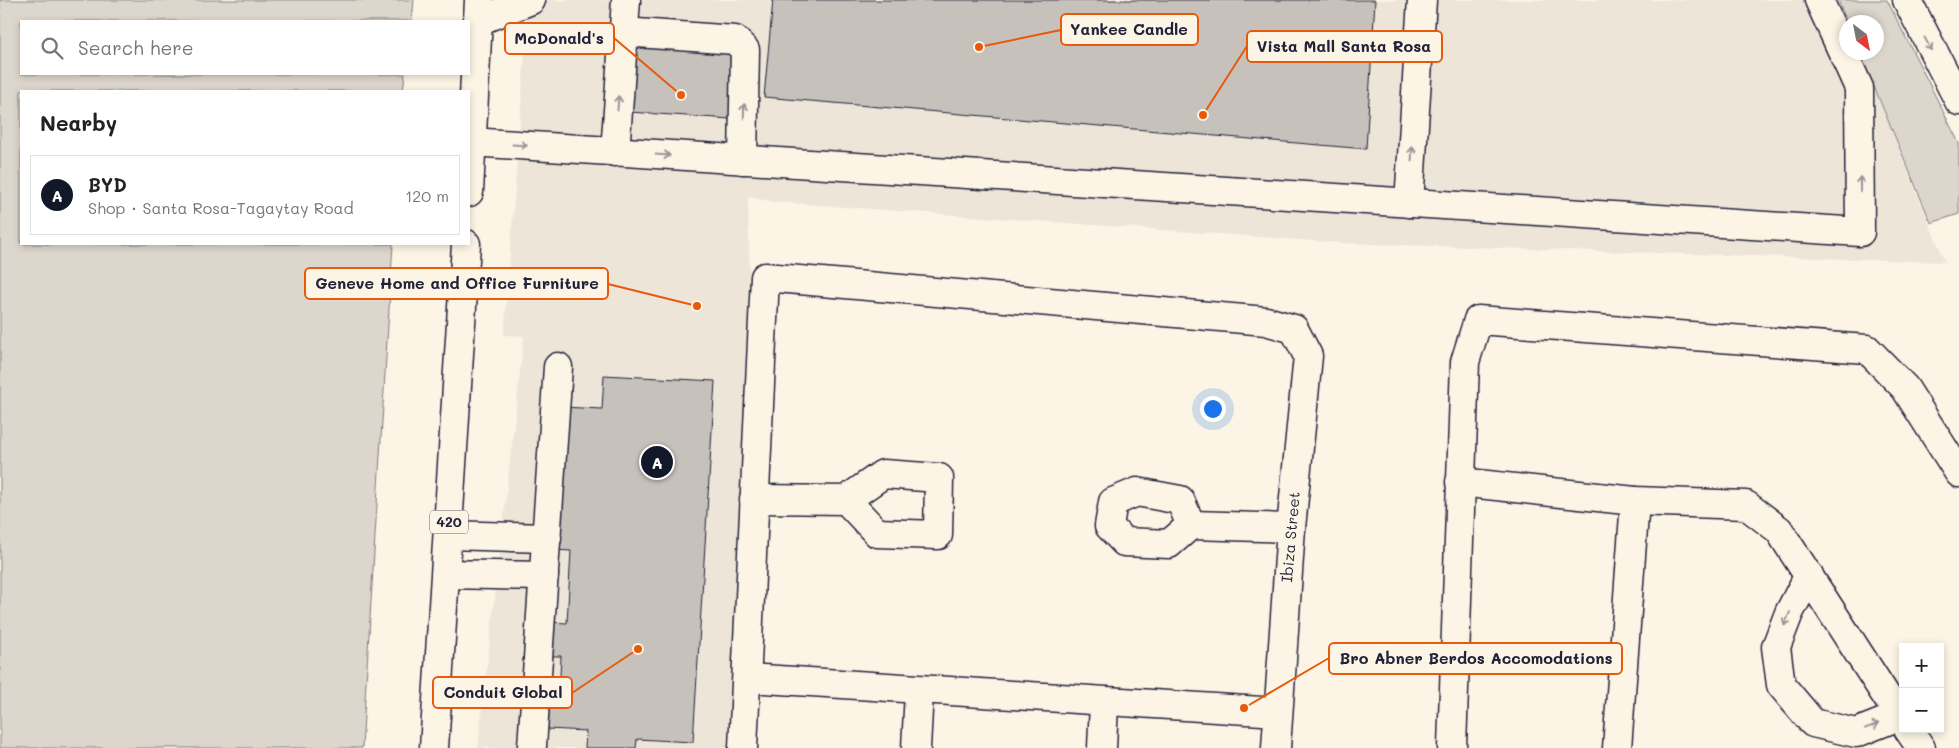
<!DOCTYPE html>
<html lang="en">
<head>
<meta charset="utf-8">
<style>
	body { margin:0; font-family:Mali,sans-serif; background:#f6f6f6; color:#222 }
	.controls { position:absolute; right:15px; bottom:15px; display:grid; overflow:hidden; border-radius:0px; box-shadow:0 2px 8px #0003 }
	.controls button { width:45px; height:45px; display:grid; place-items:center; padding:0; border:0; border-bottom:1px solid #e0e0e0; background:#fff; color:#222; font:25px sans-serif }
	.compass { position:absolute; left:1839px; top:15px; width:45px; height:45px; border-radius:50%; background:#fff; box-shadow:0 2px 8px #0003; rotate:148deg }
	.you { position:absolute; left:1212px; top:408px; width:18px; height:18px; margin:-12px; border:4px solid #fff; border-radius:50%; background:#1a73e8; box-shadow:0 0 0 8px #1a73e833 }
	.badge { display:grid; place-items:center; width:32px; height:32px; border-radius:50%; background:#111827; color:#fff; font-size:16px; font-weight:700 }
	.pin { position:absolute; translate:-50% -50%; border:2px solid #fff; box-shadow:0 1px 5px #0006 }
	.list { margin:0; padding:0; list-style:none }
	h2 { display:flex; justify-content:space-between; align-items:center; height:65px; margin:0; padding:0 20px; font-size:21px }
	h2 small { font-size:16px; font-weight:400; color:#767676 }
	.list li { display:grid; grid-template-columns:32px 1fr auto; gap:15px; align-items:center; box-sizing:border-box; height:80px; margin:0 10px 10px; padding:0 10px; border:1px solid #e0e0e0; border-radius:0px }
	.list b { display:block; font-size:19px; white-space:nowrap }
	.list p { margin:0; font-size:16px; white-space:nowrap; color:#767676 }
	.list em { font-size:16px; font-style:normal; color:#767676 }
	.icon { flex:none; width:28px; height:28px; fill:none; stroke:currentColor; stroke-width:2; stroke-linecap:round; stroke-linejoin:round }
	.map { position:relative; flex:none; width:1959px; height:748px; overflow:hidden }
	.search { position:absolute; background:#fff; box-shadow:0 2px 8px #0003; left:20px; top:20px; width:450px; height:55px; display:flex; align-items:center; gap:12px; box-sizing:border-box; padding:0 18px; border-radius:0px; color:#767676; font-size:19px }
	.panel { position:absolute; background:#fff; box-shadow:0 2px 8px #0003; left:20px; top:90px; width:450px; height:155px; border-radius:0px }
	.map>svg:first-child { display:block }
	.built { fill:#ece5d8 }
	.green { fill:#dcd6cc; stroke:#7f7c84 }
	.building { fill:#c6c1bb; stroke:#22223b }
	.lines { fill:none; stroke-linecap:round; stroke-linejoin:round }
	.minor-casing { stroke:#22223b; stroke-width:31 }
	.major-casing { stroke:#22223b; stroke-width:31 }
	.minor { stroke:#fcf5e5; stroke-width:28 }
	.major { stroke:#fcf5e5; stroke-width:28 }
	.oneway { stroke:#9a9698 }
	.labels { text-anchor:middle; stroke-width:4.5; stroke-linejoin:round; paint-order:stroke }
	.shield { fill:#fcf5e5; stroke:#63616e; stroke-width:1 }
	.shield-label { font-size:14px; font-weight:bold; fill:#22223b }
	.street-label { font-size:15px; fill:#22223b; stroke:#fcf5e5 }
	.leader { fill:none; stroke:#e8590c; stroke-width:2 }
	.callout-dot { fill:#e8590c; stroke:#fcf5e5; stroke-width:2 }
	.callout { fill:#fcf5e5; stroke:#e8590c; stroke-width:2 }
	.callout-label { font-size:16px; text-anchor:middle; font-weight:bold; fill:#22223b }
</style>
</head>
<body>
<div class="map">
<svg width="1959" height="748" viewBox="0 0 1959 748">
	<rect width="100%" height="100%" fill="#fcf5e5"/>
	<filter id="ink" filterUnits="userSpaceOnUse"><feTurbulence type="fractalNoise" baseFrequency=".02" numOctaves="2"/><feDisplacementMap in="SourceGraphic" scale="10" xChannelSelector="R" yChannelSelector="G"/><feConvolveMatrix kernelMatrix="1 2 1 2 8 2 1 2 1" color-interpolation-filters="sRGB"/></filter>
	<g filter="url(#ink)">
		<polygon class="built" points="529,0 1838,0 1847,22 1846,52 1860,53 1945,262 1342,243 776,202 748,197 751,346 730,748 478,748 524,336 504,335"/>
		<g class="green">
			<polygon points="0,0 414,0 412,21 21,21 21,74 405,74 403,91 21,91 21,244 393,244 362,748 0,748"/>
			<polygon points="1838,0 1887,0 1959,143 1959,214 1931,223 1860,53 1876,52 1876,22 1847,22"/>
		</g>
		<g class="building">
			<polygon points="773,0 1375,0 1366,149 764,97"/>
			<polygon points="634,43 736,49 730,119 629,112"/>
			<polygon points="604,375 715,381 693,742 637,739 636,748 585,748 586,731 548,729 550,696 559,696 561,656 547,656 549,622 567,623 571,551 553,550 562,407 602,409"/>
		</g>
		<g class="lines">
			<defs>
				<g id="minor">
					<polyline points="478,21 531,0"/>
					<polyline points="623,32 735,40 745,50 743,160"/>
					<polyline points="471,142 1860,232 1859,88 1819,0"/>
					<polyline points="615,152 626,0"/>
					<polyline points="1409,203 1422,0"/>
					<polygon points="883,474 939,478 938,535 877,533 846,500"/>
					<polyline points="1460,482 1635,501 1746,505 1779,530 1903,722"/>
					<polygon points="1137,492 1180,500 1191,525 1169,544 1124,542 1109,526 1113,502"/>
					<polyline points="754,499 846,500"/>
					<polyline points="1191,525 1291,528"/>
					<polyline points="448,535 547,538"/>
					<polyline points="446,574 544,576"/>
					<polyline points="1809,575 1789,613 1776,647 1781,685 1813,723 1856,733 1899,716"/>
					<polyline points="747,678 1278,712"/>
					<polyline points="1908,729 1921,748"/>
					<polyline points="532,746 558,367"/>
					<polyline points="743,748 765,277 1266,321 1294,329 1308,356 1291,528 1276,748"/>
					<polyline points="916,748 919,691"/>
					<polyline points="1102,748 1104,703"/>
					<polyline points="1452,748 1465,362 1478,320 1867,349 1905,388 1959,473"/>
					<polyline points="1617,748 1635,501"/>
				</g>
				<g id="major">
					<polyline points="1907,0 1959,101"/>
					<polyline points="469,192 479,0"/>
					<polyline points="434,748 466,244"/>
				</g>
			</defs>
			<use href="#minor" class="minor-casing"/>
			<use href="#major" class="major-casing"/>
			<use href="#minor" class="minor"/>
			<use href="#major" class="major"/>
		</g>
		<defs><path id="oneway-shaft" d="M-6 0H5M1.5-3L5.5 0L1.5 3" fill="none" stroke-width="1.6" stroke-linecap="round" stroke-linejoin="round" transform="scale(1.25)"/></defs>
		<g class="oneway">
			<use href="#oneway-shaft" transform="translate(1928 44) rotate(62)"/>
			<use href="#oneway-shaft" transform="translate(618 103) rotate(-86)"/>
			<use href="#oneway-shaft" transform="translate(744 111) rotate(-89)"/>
			<use href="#oneway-shaft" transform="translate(520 145) rotate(4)"/>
			<use href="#oneway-shaft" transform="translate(1412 154) rotate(-86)"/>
			<use href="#oneway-shaft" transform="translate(663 155) rotate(4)"/>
			<use href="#oneway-shaft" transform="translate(1860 184) rotate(-90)"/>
			<use href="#oneway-shaft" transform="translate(1787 619) rotate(113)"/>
			<use href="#oneway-shaft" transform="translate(1872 726) rotate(-21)"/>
		</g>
	</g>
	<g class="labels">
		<rect class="shield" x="430" y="510.5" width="38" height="23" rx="4"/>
		<g class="shield-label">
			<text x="449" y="527">420</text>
		</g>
		<g class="street-label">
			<text transform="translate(1291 537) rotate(-85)" y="5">Ibiza Street</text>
		</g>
	</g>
	<path class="leader" d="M979 47L1061 30M681 95L614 38M1203 115L1247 46M697 306L608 284M1244 708L1329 658M638 649L572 693"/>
	<g class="callout-dot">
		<circle cx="979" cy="47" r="5"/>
		<circle cx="681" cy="95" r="5"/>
		<circle cx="1203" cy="115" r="5"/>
		<circle cx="697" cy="306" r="5"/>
		<circle cx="1244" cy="708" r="5"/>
		<circle cx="638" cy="649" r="5"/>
	</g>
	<g class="callout">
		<rect x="1061" y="14" width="137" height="31" rx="5"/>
		<rect x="505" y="23" width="109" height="31" rx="5"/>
		<rect x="1247" y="31" width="195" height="31" rx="5"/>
		<rect x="305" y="268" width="303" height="31" rx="5"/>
		<rect x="1329" y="643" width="293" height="31" rx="5"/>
		<rect x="433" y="677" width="139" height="31" rx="5"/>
	</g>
	<g class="callout-label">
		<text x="1129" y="35">Yankee Candle</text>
		<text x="559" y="44">McDonald's</text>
		<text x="1344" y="52">Vista Mall Santa Rosa</text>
		<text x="457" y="289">Geneve Home and Office Furniture</text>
		<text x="1476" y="664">Bro Abner Berdos Accomodations</text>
		<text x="503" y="698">Conduit Global</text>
	</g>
</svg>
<div class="controls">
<button>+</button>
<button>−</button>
</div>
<svg class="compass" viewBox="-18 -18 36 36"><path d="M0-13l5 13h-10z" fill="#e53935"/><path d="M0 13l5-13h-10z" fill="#767676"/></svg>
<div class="you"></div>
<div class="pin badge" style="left:657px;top:462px">A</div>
<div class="search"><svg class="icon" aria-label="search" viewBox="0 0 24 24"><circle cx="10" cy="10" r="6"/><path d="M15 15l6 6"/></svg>Search here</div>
<section class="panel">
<h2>Nearby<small></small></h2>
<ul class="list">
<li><span class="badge">A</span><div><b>BYD</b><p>Shop · Santa Rosa-Tagaytay Road</p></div><em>120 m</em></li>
</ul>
</section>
</div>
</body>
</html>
